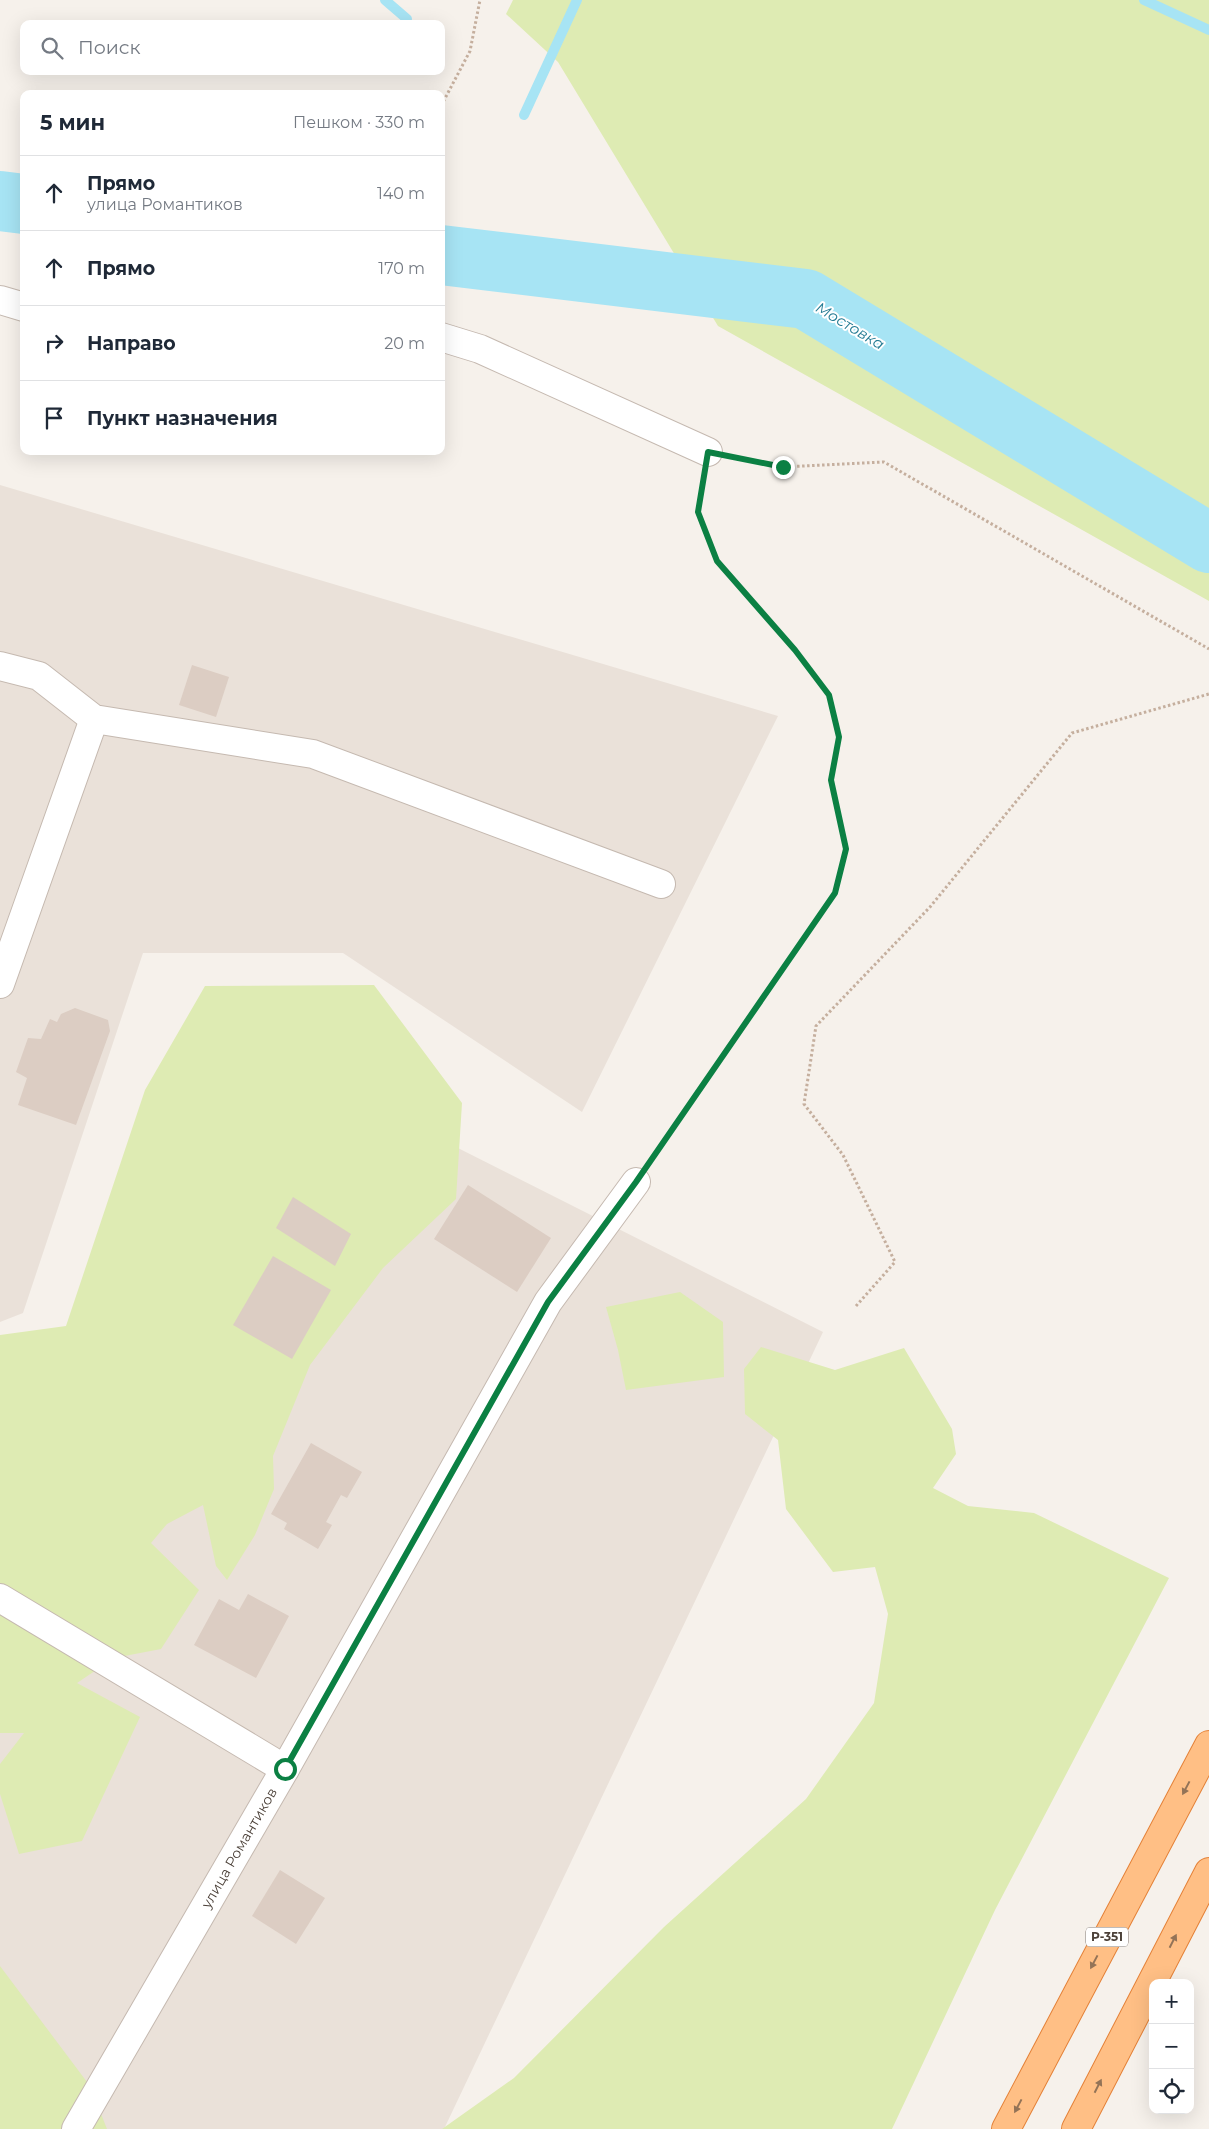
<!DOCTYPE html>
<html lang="ru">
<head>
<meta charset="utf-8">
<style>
	body { margin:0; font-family:Montserrat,sans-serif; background:#f6f6f7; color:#1f2937 }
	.controls { position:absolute; right:15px; bottom:15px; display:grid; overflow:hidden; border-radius:10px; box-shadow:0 5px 20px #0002 }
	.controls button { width:45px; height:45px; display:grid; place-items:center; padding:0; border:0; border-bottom:1px solid #e0e1e3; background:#fff; color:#1f2937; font:25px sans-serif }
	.stop { position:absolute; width:15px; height:15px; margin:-11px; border:4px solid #0b8043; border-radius:50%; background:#fff }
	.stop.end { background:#0b8043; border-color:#fff; box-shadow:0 1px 5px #0008 }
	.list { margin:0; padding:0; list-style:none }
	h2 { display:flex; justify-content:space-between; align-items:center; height:65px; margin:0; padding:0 20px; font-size:21px }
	h2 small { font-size:16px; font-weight:400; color:#747a83 }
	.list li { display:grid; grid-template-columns:32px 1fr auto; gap:15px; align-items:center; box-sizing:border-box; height:75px; padding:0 20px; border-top:1px solid #e0e1e3 }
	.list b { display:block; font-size:19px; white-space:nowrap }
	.list p { margin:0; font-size:16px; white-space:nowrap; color:#747a83 }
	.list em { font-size:16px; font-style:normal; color:#747a83 }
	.icon { flex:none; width:28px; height:28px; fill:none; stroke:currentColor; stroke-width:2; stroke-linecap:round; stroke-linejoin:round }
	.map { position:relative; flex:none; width:1209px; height:2129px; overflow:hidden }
	.search { position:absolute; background:#fff; box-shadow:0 5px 20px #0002; left:20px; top:20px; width:425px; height:55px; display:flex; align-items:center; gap:12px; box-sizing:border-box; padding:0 18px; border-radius:10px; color:#747a83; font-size:19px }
	.panel { position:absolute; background:#fff; box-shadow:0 5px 20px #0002; left:20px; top:90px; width:425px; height:365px; border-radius:10px }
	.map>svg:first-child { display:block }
	.residential { fill:#eae1d9 }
	.green { fill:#deebb3 }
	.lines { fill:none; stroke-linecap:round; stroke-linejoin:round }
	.stream { stroke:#a7e4f4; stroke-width:10 }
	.river { stroke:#a7e4f4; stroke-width:60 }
	.building { fill:#dccdc3 }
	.minor-casing { stroke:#c5b9b0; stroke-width:30 }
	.trunk-casing { stroke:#e48137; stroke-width:30 }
	.path { stroke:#c5af9e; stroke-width:3; stroke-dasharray:2.5 2.5; stroke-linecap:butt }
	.minor { stroke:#fff; stroke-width:28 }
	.trunk { stroke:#ffbf85; stroke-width:28 }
	.oneway { fill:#937357 }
	.route { stroke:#0b8043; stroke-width:6 }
	.labels { text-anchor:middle; stroke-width:4; stroke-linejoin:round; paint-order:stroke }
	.shield { fill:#fff; stroke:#817974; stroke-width:1 }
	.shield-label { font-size:12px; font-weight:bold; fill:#4b4038 }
	.street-label { font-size:14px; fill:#4b4038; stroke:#fff }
	.water-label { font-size:15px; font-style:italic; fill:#247b93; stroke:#fff }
</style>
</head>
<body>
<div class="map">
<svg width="1209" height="2129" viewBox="0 0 1209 2129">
	<rect width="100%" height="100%" fill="#f6f1eb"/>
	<g class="residential">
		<polygon points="0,485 778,716 582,1112 343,953 143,953 23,1313 0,1322"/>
		<polygon points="190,1013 823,1332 444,2129 0,2129 0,1378 68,1356"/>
	</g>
	<g class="green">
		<polygon points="513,0 1209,0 1209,601 718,326 558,62 506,14"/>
		<polygon points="374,985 462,1103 456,1199 383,1268 310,1365 273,1456 274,1489 255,1535 227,1580 216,1566 203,1505 167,1524 151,1543 199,1590 161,1649 114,1658 77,1683 140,1717 82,1841 19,1854 0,1794 0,1764 24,1733 0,1733 0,1335 66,1326 145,1090 205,986"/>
		<polygon points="680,1292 723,1322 724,1377 626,1390 618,1350 606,1307"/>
		<polygon points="761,1347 835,1370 904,1348 952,1429 956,1454 933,1488 968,1506 1034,1513 1169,1578 995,1910 892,2129 442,2129 514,2078 664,1927 806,1799 874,1703 888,1614 875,1567 833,1572 786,1509 778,1440 745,1414 744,1369"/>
		<polygon points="0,1966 90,2086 107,2129 0,2129"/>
	</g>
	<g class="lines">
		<g class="stream">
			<polyline points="385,0 407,19"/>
			<polyline points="1144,0 1209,30"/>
			<polyline points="524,115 577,0"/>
		</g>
		<g class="river">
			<polyline points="0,201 24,204"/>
			<polyline points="441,255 806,299 1209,543"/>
		</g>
	</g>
	<g class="building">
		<polygon points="192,665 229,677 216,717 179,705"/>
		<polygon points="75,1008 108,1020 110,1031 76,1125 18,1105 27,1078 16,1072 28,1038 41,1039 50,1019 57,1022 61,1014"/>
		<polygon points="468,1185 551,1238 517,1292 434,1239"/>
		<polygon points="293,1197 351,1234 335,1266 276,1228"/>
		<polygon points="273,1256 331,1290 292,1359 233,1325"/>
		<polygon points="311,1443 362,1472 347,1498 341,1495 326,1522 332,1525 318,1549 284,1529 287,1523 271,1514"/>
		<polygon points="248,1594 289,1616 256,1678 194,1645 219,1599 239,1610"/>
		<polygon points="280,1870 325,1898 296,1944 252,1916"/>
	</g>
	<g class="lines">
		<defs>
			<g id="minor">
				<polyline points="0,300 24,307"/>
				<polyline points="441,337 480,349 708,452"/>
				<polyline points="0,666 39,676 94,719 313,754 661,884"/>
				<polyline points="0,984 94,719"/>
				<polyline points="0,1598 285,1769"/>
				<polyline points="76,2129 285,1769 548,1302 636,1182"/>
			</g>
			<g id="trunk">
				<polyline points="1006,2129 1209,1745"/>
				<polyline points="1076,2129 1209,1872"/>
			</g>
		</defs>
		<use href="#minor" class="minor-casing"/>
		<use href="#trunk" class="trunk-casing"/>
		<g class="path">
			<polyline points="441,106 470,51 480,0"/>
			<polyline points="738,458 783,467 884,462 1209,649"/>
			<polyline points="653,1158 835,893 846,849 831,780 839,737 829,695 795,650 717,561 698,512 703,482"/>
			<polyline points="856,1306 895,1262 843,1155 804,1104 816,1026 930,907 1072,733 1209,694"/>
		</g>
		<use href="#minor" class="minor"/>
		<use href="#trunk" class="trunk"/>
	</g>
	<defs><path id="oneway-solid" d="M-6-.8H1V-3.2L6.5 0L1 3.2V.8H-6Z" transform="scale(1.25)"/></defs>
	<g class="oneway">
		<use href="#oneway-solid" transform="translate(1186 1788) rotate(118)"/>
		<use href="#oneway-solid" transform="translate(1173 1941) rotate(-63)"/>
		<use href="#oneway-solid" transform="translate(1094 1962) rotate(118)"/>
		<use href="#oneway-solid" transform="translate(1098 2086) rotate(-63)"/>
		<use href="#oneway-solid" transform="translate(1018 2106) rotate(118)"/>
	</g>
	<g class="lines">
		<polyline class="route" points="285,1769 548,1302 636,1182 835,893 846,849 831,780 839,737 829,695 795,650 717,561 698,512 708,452 783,467"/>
	</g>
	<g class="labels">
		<rect class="shield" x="1086" y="1927.5" width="42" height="19" rx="4"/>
		<g class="shield-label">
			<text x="1107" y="1941">Р-351</text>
		</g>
		<g class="street-label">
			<text transform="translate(239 1848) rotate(-60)" y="5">улица Романтиков</text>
		</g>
		<g class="water-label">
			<text transform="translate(850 326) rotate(31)" y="5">Мостовка</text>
		</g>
	</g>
</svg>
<div class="controls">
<button>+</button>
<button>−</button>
<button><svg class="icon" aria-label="locate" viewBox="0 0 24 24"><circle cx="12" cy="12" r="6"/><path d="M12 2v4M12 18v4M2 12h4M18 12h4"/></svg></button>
</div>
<div class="stop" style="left:285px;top:1769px"></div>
<div class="stop end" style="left:783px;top:467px"></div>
<div class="search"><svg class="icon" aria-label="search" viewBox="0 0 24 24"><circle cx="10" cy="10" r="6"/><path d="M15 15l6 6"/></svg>Поиск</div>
<section class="panel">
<h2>5 мин<small>Пешком · 330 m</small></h2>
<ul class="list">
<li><svg class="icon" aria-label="ahead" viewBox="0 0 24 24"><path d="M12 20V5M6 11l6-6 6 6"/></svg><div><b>Прямо</b><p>улица Романтиков</p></div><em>140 m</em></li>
<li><svg class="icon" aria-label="ahead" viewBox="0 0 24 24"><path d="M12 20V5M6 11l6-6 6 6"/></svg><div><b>Прямо</b></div><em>170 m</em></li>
<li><svg class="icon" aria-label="right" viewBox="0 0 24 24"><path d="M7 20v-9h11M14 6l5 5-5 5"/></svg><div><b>Направо</b></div><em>20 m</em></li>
<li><svg class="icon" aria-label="arrive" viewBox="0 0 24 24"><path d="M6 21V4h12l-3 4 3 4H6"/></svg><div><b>Пункт назначения</b></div></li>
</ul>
</section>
</div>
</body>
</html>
